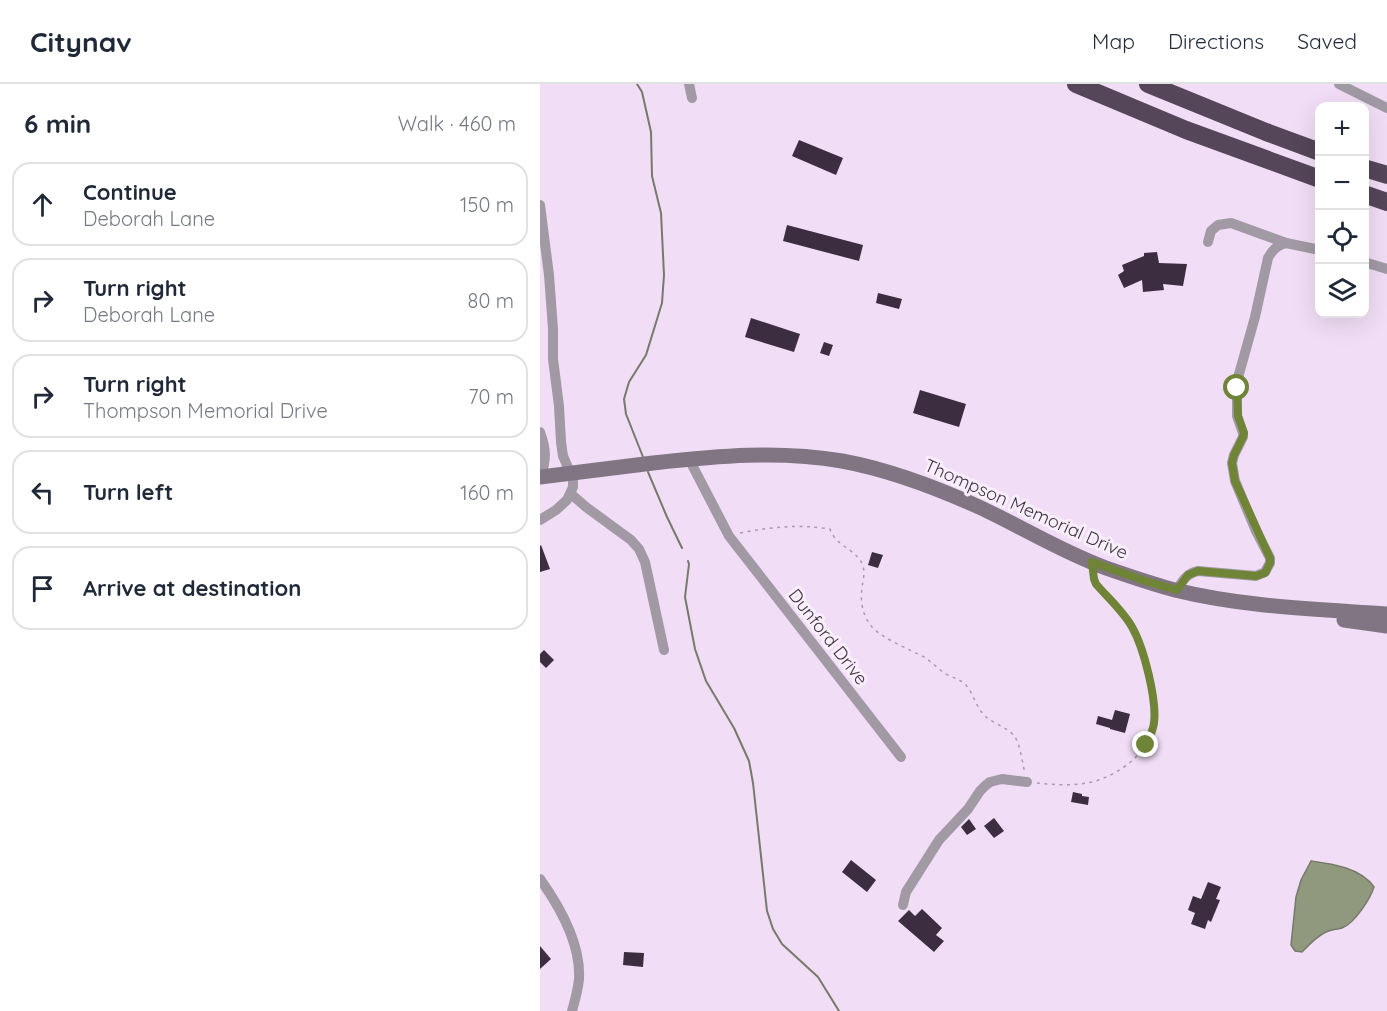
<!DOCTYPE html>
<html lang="en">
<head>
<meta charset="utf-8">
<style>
	body { margin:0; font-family:Quicksand,sans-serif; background:#f2f2f3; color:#1f2937 }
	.controls { position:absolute; right:18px; top:18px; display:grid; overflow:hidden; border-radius:12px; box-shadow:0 6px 24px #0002 }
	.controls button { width:54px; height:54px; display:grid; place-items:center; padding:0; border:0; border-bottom:2px solid #e0e1e3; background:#fff; color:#1f2937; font:30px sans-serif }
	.stop { position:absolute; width:18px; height:18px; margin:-14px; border:4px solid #6f8436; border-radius:50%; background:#fff }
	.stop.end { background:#6f8436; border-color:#fff; box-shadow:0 2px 6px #0008 }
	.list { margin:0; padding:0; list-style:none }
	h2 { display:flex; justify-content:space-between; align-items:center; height:78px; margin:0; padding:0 24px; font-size:26px }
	h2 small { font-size:20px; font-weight:400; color:#747a83 }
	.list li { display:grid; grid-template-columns:39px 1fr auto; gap:18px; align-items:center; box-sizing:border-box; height:84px; margin:0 12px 12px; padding:0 12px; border:2px solid #e0e1e3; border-radius:18px }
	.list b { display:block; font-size:22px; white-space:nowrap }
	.list p { margin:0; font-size:20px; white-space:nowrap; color:#747a83 }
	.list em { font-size:20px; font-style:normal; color:#747a83 }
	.icon { flex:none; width:33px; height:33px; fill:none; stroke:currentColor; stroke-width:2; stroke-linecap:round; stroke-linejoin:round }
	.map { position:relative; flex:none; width:847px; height:927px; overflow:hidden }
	header { display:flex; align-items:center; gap:36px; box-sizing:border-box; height:84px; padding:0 30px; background:#fff; border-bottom:2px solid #e0e1e3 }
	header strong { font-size:28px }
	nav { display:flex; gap:33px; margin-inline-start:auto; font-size:21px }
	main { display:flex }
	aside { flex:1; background:#fff }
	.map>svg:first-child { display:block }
	.water { fill:#90997d; stroke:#767a6a; stroke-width:1.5 }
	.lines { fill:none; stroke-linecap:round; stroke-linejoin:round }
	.stream { stroke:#767a6a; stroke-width:2 }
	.building { fill:#3c2e40 }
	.path { stroke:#a99bad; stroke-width:1.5; stroke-dasharray:3 4.5; stroke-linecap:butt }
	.street { stroke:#a19aa4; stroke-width:10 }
	.secondary { stroke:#817584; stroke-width:15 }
	.highway { stroke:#554659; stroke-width:18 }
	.route { stroke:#6f8436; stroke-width:8 }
	.labels { text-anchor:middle; stroke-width:6; stroke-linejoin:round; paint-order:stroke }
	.street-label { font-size:18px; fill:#3a333c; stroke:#faeefd }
</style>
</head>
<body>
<header>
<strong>Citynav</strong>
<nav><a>Map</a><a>Directions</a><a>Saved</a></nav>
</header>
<main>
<aside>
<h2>6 min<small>Walk · 460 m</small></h2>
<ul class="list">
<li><svg class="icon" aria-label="ahead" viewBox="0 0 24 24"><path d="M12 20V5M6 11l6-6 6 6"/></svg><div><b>Continue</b><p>Deborah Lane</p></div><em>150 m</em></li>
<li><svg class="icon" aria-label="right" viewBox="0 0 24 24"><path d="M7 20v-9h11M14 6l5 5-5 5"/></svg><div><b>Turn right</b><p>Deborah Lane</p></div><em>80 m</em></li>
<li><svg class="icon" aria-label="right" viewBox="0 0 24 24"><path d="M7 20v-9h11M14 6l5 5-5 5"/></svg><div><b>Turn right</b><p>Thompson Memorial Drive</p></div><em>70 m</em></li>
<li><svg class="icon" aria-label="left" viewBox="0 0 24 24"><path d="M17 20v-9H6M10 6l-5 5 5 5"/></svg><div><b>Turn left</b></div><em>160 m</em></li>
<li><svg class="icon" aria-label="arrive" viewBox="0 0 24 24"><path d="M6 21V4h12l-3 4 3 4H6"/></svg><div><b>Arrive at destination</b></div></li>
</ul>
</aside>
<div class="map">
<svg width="847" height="927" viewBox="0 0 847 927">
	<rect width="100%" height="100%" fill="#f1def6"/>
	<path class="water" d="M771,777C793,780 821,784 834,803C830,815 815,839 802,844C795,846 791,845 784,849C775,854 769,861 762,868L755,867L751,861L756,813L761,796Z"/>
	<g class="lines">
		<g class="stream">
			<polyline points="97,0 102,8 111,48 112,92 121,129 124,191 122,219 106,271 89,298 84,315 86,330 103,373"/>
			<polyline points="108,388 127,433 142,464"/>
			<polyline points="148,477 149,480 145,513 155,565 166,597 194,644 209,677 213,699 227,827 233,845 242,860 278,893 299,927"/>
		</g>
	</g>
	<g class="building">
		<polygon points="259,56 303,74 296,91 252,72"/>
		<polygon points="247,141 323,161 319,177 243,157"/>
		<polygon points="617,168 619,179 647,180 643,202 623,200 624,206 603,208 602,196 584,204 578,191 584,187 582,181 604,172 604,169"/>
		<polygon points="338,209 362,215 359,225 336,219"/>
		<polygon points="211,234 260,250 254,268 205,253"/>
		<polygon points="284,258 293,261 289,272 280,269"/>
		<polygon points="380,306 426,320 419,343 373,329"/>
		<polygon points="1,461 10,485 0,488 0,462"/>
		<polygon points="332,468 343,471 338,484 328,481"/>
		<polygon points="4,566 14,576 6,584 0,578 0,570"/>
		<polygon points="575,626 590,630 585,649 570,645 570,644 556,640 558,632 572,636"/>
		<polygon points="533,708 542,710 542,712 549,713 548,721 531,718"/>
		<polygon points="454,734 464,747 454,754 444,742"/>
		<polygon points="429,735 436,745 427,751 421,743"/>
		<polygon points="311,776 336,796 327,808 302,788"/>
		<polygon points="668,798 681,803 676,815 680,816 671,838 668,836 665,845 651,840 655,829 648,826 653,812 661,815"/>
		<polygon points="382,825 402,844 396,851 404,857 394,868 358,837 369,826 375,832"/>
		<polygon points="0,862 11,875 0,885"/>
		<polygon points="84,868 104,869 103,883 83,881"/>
	</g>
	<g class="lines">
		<g class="path">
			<path d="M200,449C232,443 257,440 290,445C296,463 317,465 323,482C325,489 323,497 322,504C320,518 323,533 332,543C343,555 369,565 384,573C392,578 398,585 406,590C413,594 420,595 426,601C434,611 436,623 445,632C454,640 469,644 475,653C481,663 482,678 485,689"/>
			<path d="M497,699C515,701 535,702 552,698C579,691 609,669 614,641C616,627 613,613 610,600C607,582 602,562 594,547C585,529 556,508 553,491"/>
		</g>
		<g class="street">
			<polyline points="149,0 152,14"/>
			<polyline points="799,0 847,24"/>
			<polyline points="0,121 9,191 13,245 13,275 19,322 21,358 23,372 33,395 33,403 27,416 16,426 0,436"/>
			<polyline points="668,158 671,147 678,141 691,139 746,159 780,166"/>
			<polyline points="824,178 847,185"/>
			<path d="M0,348C6,364 7,377 0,393"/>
			<polyline points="149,375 189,452 361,673"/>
			<polyline points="31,410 46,423 91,456 99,465 105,478 124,566"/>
			<path d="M637,506C642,497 647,489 658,487L716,492L725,488L730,479V474L716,447L695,397L692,379L694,371L703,353V349L697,332V305L699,290L715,233L728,174C732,166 737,161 746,159"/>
			<path d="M0,795C20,823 41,859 39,895C38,906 35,916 32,927"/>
			<polyline points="363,821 366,808 399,756 428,725 440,707 445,702 450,698 462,695 487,698"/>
		</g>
		<g class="secondary">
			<path d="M0,393C38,388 75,384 113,379C177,372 238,366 302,377C351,386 395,403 439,423C482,443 522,468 566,484C589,492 612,500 635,506C704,523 776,525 847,530"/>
			<polyline points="804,536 847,542"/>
		</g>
		<g class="highway">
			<polyline points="536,0 646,46 780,95"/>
			<polyline points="608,0 726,48 780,68"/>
			<polyline points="824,84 847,91"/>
			<polyline points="824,110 847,118"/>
		</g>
	</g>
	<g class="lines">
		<path class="route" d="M606,661C609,654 613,647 614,639C617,616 604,564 592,543C583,527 568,514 556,500L554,495L552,478L608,498L637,506L648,491L658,487L716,492L725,489L730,479V474L695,397L692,379L694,371L703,353L704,349L698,332L697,304"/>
	</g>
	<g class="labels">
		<g class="street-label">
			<text transform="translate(486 425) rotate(24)" y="6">Thompson Memorial Drive</text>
			<text transform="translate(288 553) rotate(52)" y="6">Dunford Drive</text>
		</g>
	</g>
</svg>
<div class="controls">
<button>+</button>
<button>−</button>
<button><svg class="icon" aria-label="locate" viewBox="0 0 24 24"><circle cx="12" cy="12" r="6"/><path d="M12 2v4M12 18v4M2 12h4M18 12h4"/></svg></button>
<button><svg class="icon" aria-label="layers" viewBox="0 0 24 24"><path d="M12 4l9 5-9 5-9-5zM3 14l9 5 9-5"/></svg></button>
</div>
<div class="stop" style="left:697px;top:304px"></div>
<div class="stop end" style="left:606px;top:661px"></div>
</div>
</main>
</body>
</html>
